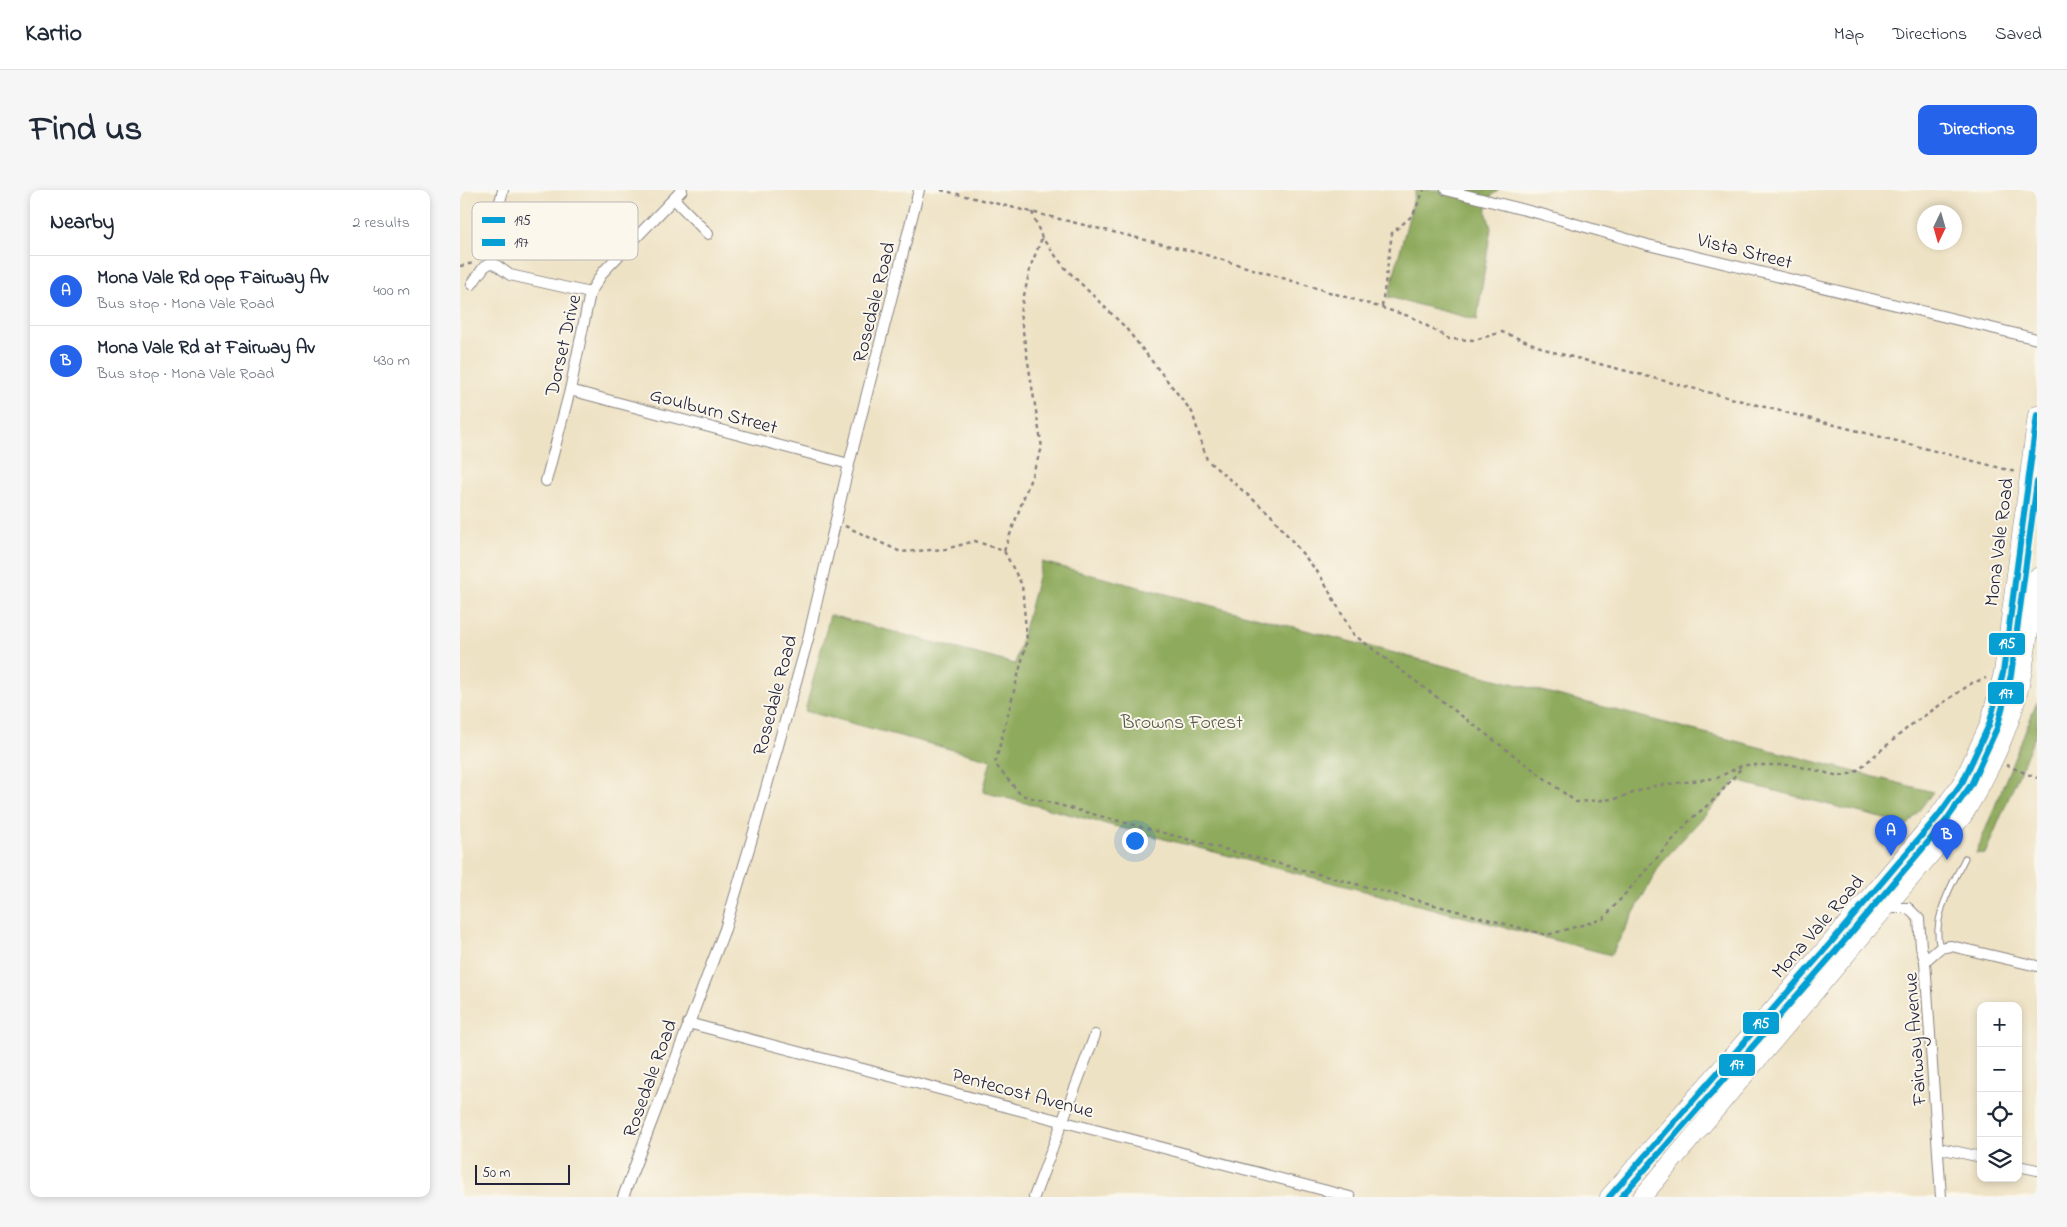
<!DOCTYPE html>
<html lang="en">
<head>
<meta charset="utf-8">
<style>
	body { margin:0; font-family:"Indie Flower",sans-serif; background:#f6f6f7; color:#1f2937 }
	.controls { position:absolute; right:15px; bottom:15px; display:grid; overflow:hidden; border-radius:10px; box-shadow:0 2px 8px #0003 }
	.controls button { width:45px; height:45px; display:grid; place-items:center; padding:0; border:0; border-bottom:1px solid #e0e1e3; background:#fff; color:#1f2937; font:25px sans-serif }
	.compass { position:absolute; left:1457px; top:15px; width:45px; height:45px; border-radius:50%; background:#fff; box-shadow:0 2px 8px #0003; rotate:185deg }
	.scale { position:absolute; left:15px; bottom:12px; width:95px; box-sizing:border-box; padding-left:5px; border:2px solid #22223b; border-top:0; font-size:14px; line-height:18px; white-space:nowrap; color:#22223b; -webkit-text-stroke:4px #fbf7ec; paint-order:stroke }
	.you { position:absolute; left:674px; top:650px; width:18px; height:18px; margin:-12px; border:4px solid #fff; border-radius:50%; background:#1a73e8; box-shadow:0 0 0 8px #1a73e833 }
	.badge { display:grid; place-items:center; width:32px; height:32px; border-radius:50%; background:#2563eb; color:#fff; font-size:16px; font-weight:700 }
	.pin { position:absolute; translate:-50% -41px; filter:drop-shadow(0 1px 2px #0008) }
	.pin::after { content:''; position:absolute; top:26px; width:18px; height:15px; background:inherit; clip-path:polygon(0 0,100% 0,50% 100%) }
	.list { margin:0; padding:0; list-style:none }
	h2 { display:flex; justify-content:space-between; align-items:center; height:65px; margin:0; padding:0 20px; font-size:21px }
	h2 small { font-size:16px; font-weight:400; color:#747a83 }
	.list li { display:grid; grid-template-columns:32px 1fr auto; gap:15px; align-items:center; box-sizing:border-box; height:70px; padding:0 20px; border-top:1px solid #e0e1e3 }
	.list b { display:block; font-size:19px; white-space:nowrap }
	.list p { margin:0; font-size:16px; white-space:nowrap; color:#747a83 }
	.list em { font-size:16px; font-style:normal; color:#747a83 }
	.icon { flex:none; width:28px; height:28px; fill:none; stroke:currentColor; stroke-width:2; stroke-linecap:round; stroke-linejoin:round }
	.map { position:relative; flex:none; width:1577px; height:1007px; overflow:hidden; border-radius:10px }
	header { display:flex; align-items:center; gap:30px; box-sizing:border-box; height:70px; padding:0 25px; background:#fff; border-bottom:1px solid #e0e1e3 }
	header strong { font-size:24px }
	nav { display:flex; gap:28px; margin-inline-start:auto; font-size:18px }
	.intro { display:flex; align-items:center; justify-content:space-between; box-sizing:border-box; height:120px; padding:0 30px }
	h1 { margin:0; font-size:35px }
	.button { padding:12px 22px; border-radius:10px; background:#2563eb; color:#fff; font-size:18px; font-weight:700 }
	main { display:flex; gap:30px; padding:0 30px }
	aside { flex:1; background:#fff; border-radius:10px; box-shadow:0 2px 8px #0003 }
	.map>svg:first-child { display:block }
	.forest { fill:#8eaa5c; stroke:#58664c }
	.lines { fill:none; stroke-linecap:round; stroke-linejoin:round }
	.service-casing { stroke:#888280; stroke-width:7 }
	.minor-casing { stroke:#888280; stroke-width:12 }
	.trunk-casing { stroke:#888280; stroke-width:19 }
	.path { stroke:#888280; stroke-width:2.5; stroke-dasharray:4 4; stroke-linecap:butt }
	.service { stroke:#fff; stroke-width:5 }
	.minor { stroke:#fff; stroke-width:10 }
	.trunk { stroke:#fff; stroke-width:18 }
	.bus-1-casing { stroke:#fbf7ec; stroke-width:10 }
	.bus-2-casing { stroke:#fbf7ec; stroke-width:10 }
	.bus-1 { stroke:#059fd4; stroke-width:6 }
	.bus-2 { stroke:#059fd4; stroke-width:6 }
	.labels { text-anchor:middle; stroke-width:4; stroke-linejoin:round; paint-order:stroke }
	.street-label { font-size:20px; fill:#22223b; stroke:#fbf7ec }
	.park-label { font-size:20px; fill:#555b4a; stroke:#fbf7ec }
	.key { fill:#fbf7ec; stroke:#bab7b7; stroke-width:1 }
	.key-label { font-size:14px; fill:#22223b }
	.line-badge { stroke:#fbf7ec; stroke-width:2 }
	.badge-label { font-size:14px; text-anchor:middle; font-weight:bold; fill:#fff }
</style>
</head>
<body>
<header>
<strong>Kartio</strong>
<nav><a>Map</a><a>Directions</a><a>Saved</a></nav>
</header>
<div class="intro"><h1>Find us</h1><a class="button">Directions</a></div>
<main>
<aside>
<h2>Nearby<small>2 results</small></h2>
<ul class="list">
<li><span class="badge">A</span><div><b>Mona Vale Rd opp Fairway Av</b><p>Bus stop · Mona Vale Road</p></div><em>400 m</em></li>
<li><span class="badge">B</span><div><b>Mona Vale Rd at Fairway Av</b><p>Bus stop · Mona Vale Road</p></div><em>430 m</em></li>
</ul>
</aside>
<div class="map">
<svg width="1577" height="1007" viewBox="0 0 1577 1007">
	<rect width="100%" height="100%" fill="#fbf7ec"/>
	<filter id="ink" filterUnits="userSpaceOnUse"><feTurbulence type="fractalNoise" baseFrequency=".02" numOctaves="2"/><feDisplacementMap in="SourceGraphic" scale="10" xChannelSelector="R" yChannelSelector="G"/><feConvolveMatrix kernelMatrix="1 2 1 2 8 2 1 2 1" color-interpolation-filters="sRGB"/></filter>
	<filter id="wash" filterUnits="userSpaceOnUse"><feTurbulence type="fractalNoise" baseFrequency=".0096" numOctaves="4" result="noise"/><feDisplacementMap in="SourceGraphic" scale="20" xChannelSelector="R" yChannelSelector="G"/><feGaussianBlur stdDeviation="1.12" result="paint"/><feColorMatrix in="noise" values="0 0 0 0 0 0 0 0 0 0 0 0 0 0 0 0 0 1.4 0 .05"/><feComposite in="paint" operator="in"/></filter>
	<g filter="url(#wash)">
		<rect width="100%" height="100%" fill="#eee2c4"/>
		<g class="forest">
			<polygon points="956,0 1039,0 1031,6 1026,21 1031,38 1017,130 928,107"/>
			<polygon points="582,372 1473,602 1448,635 1276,591 1201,673 1151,765 523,602 531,570 345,521 370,425 555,474"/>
			<polygon points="1577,512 1577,541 1525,664 1516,663"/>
		</g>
	</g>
	<g filter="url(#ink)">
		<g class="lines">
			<defs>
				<path id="service" d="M1480,758C1471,728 1492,695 1505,668"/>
				<g id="minor">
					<polyline points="43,0 28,58 32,72 50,85 130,103"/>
					<polyline points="986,0 1081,24 1188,55 1577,149"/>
					<polyline points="215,10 248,44"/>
					<polyline points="12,94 24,77 32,72"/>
					<polyline points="110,200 389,274"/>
					<polyline points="86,291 110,200 130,103 143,82 222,0"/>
					<polyline points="1425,718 1448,718 1459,729 1461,757 1465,771 1481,1007"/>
					<polyline points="1465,771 1480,758 1491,756 1577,776"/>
					<polyline points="228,833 890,1007"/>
					<polyline points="1479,958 1521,967"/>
					<polyline points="1558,976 1577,980"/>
					<polyline points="163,1007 265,739 293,645 348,449 389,274 459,0"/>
					<polyline points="574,1007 635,845"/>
				</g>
				<g id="trunk">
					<polyline points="1149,1007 1368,756 1478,626 1503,591 1529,535 1543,483 1577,225"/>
					<path d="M1182,1007L1503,626C1522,595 1538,564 1550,530C1566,485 1569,434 1577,387"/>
				</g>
			</defs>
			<use href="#service" class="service-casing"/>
			<use href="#minor" class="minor-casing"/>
			<use href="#trunk" class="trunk-casing"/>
			<g class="path">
				<polyline points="481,0 743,64 952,127 989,149 1015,150 1042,142 1093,162 1556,282"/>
				<polyline points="572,22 582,48 605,78 665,137 732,222 747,270 810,324 860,385 893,444 1116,612 1155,609 1194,596 1257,588 1283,575 1333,575 1379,586 1394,583 1451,535 1512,493 1526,488"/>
				<polyline points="0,76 14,73"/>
				<polyline points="922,117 932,43 953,25 964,0"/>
				<polyline points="385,336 441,362 486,359 515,351 544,361 562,395 567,451 535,574 561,605 1087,745 1143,729 1231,629 1256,608 1282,577"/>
				<polyline points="544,361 582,258 560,123 571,75 582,48"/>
				<polyline points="1546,575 1577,588"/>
			</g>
			<use href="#service" class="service"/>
			<use href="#minor" class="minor"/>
			<use href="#trunk" class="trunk"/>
			<defs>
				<polyline id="bus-1" points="1149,1007 1368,756 1478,626 1503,591 1529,535 1543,483 1577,225"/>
				<polyline id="bus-2" points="1161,1007 1375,762 1485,632 1511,595 1537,538 1551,485 1577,292"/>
			</defs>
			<use href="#bus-1" class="bus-1-casing"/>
			<use href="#bus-2" class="bus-2-casing"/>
			<use href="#bus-1" class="bus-1"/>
			<use href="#bus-2" class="bus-2"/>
		</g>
	</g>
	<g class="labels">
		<g class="street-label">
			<text transform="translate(1285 60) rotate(14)" y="7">Vista Street</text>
			<text transform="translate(413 112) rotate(-76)" y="7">Rosedale Road</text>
			<text transform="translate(102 155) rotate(-77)" y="7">Dorset Drive</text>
			<text transform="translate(254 220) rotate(15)" y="7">Goulburn Street</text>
			<text transform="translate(1538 352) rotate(-83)" y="7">Mona Vale Road</text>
			<text transform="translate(314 505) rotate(-75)" y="7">Rosedale Road</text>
			<text transform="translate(1357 736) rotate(-49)" y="7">Mona Vale Road</text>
			<text transform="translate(1454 849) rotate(-94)" y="7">Fairway Avenue</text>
			<text transform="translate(189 888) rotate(-70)" y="7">Rosedale Road</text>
			<text transform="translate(563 902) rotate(15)" y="7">Pentecost Avenue</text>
		</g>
		<g class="park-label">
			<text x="722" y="538">Browns Forest</text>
		</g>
	</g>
	<rect x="12" y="12" width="166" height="58" rx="8" class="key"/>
	<rect x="22" y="27" width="23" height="6" fill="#059fd4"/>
	<rect x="22" y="49" width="23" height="7" fill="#059fd4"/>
	<g class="key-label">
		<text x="54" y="35">195</text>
		<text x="54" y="57">197</text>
	</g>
	<g class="line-badge">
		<rect x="1528" y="442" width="38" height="24" rx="5" fill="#059fd4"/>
		<rect x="1527" y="491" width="38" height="24" rx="5" fill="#059fd4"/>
		<rect x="1282" y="821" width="38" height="24" rx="5" fill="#059fd4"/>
		<rect x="1258" y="863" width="38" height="24" rx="5" fill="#059fd4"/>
	</g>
	<g class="badge-label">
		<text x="1547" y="458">195</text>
		<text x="1546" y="508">197</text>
		<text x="1301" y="838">195</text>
		<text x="1277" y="879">197</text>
	</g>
</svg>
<div class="controls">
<button>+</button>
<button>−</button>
<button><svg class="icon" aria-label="locate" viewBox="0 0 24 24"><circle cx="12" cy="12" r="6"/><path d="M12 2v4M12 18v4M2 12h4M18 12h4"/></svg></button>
<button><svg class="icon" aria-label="layers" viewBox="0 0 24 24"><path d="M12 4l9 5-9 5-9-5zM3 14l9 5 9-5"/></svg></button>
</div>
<svg class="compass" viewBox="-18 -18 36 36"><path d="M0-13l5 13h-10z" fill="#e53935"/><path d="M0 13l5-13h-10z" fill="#747a83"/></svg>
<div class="scale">50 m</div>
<div class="you"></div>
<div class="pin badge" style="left:1431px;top:666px">A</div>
<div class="pin badge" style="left:1487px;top:670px">B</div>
</div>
</main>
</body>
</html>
